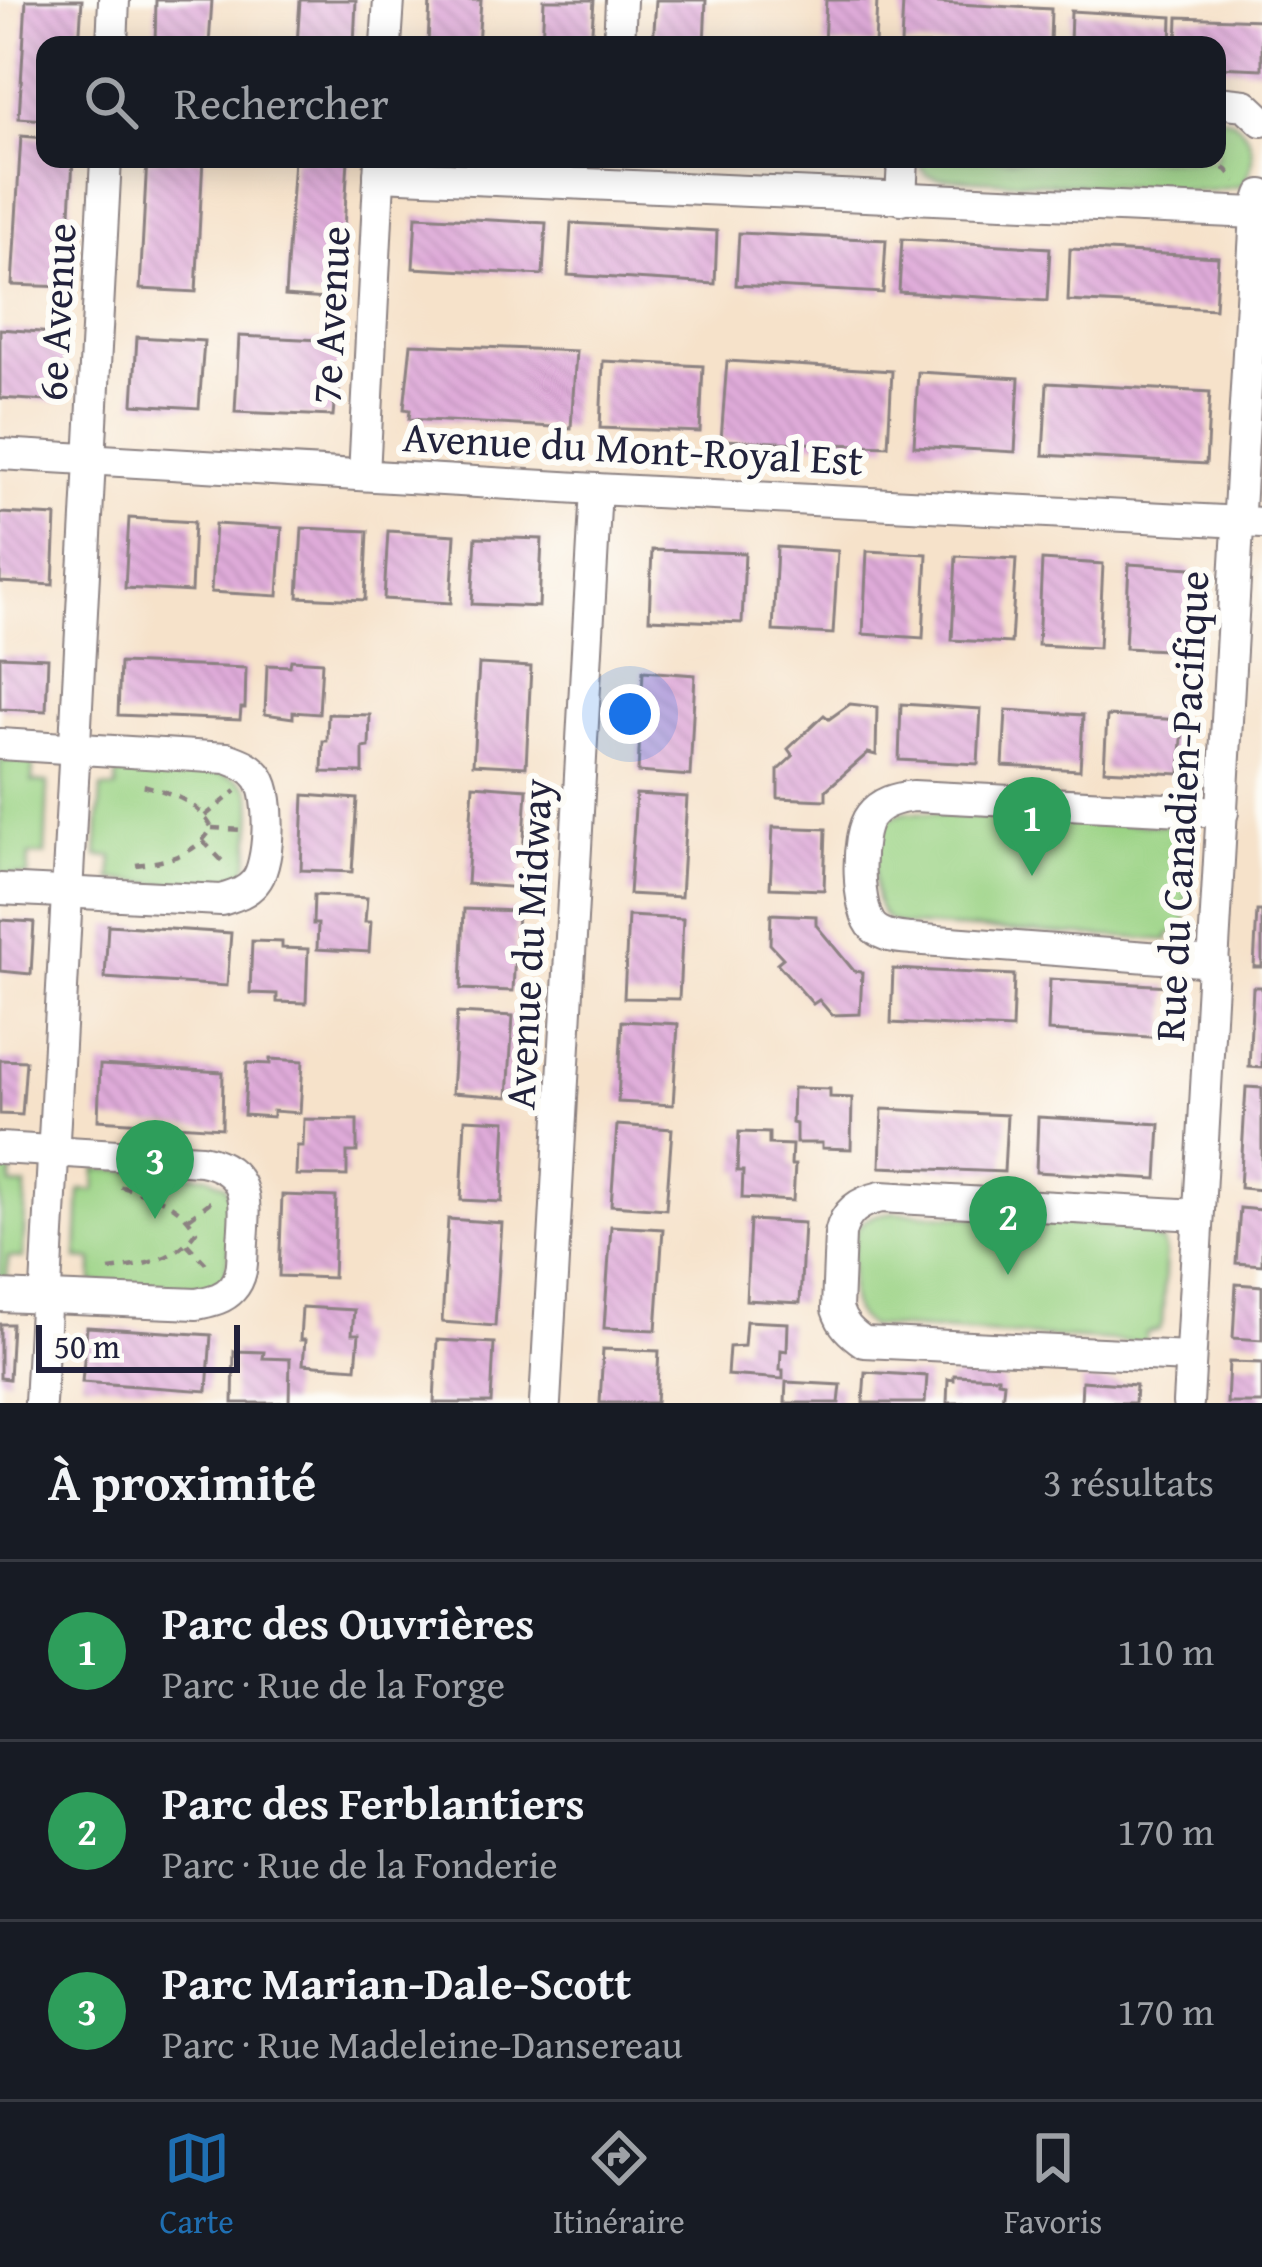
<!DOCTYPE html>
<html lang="fr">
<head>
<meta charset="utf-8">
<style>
	body { margin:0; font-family:"Gentium Book Plus",serif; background:#20242c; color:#f1f3f6 }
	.scale { position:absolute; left:36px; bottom:30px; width:204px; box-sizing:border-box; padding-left:12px; border:6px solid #22223b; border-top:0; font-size:33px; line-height:42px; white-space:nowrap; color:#22223b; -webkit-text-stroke:9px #fdfcf7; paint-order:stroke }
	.you { position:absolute; left:630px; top:714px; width:42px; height:42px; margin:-30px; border:9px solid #fff; border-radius:50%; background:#1a73e8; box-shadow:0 0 0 18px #1a73e833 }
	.badge { display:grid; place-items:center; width:78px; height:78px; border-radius:50%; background:#1f6fb2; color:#fff; font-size:39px; font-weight:700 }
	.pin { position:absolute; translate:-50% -99px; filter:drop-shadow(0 3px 6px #0008) }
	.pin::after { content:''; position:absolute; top:63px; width:42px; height:36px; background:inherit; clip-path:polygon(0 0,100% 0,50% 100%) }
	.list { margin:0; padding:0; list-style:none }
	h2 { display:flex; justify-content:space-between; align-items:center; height:156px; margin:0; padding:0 48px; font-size:51px }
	h2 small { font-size:39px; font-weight:400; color:#9ea1a6 }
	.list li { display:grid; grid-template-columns:78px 1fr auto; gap:36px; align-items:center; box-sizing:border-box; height:180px; padding:0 48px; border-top:3px solid #363941 }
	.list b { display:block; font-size:45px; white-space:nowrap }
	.list p { margin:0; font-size:39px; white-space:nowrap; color:#9ea1a6 }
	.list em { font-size:39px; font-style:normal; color:#9ea1a6 }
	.icon { flex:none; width:66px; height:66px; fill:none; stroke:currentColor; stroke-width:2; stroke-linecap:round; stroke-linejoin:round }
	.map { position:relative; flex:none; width:1262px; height:1403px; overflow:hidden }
	.search { position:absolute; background:#171b24; box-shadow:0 6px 30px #0003; left:36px; right:36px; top:36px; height:132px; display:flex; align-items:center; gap:30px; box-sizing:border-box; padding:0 42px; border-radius:24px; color:#9ea1a6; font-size:45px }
	.sheet { height:696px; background:#171b24 }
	nav { display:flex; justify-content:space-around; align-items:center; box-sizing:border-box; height:168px; border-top:3px solid #363941; background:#171b24; font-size:33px; color:#9ea1a6 }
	nav a { display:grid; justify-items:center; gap:6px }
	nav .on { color:#1f6fb2 }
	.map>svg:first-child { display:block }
	.park { fill:#9bd385; stroke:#5e7a60; stroke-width:3 }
	.building { fill:url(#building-back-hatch) }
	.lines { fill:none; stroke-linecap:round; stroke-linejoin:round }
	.minor-casing { stroke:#8c8282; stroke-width:34 }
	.path { stroke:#8c8282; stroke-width:4.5; stroke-dasharray:9 9; stroke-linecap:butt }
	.minor { stroke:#fff; stroke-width:30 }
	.labels { text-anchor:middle; stroke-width:12; stroke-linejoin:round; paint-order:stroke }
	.street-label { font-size:42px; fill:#22223b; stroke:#fdfcf7 }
</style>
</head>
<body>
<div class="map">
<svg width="1262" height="1403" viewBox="0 0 1262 1403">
	<defs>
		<pattern id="building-back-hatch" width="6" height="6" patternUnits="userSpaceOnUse" patternTransform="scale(3)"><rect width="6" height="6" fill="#dfabd9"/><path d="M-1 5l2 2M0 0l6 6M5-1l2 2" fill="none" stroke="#bf93bb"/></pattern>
	</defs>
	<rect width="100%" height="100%" fill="#fdfcf7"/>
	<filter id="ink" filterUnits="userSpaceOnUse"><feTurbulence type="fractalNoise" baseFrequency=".00833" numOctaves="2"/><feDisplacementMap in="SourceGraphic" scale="24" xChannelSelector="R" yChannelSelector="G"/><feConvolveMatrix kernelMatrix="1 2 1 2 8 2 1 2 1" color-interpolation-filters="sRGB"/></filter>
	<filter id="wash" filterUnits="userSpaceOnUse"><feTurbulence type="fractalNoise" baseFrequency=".004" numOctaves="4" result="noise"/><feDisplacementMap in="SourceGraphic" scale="48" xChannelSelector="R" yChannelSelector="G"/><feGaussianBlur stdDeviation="2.7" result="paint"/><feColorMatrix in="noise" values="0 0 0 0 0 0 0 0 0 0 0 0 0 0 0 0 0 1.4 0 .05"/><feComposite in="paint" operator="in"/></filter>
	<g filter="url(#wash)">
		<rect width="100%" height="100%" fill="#f6e2ca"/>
		<g class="park">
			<path d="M1217,116C1252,120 1262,161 1241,186L1208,191L939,178L927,175L916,159H1217Z"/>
			<polygon points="0,760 33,761 32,782 48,783 45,855 29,855 28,876 0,874"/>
			<path d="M117,767C146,768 240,762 250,793C256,809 250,833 250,850C249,867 243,880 225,885C205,890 136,881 111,880L113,857L97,856L101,788L116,789Z"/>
			<path d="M905,812L1174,826L1173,832L1187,840L1190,848L1185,923L1181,929L1168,935V940L903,925C897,923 889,921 885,917C871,903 873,845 881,828C887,818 894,815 905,812Z"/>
			<polygon points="0,1162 12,1163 11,1185 26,1186 23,1258 8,1257 7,1279 0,1279"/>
			<polygon points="96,1169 208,1176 225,1186 233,1203 226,1276 221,1283 202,1290 92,1283 92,1260 77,1259 80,1190 95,1191"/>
			<path d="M894,1212L1151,1229V1237L1163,1242L1166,1253L1162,1324L1159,1330L1146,1333L1145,1343L869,1326C860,1319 854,1314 852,1303C848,1290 852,1236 859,1226C867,1216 882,1213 894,1212Z"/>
		</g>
		<g id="blocks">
			<g class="building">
				<polygon points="26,0 82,0 79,45 45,45 45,120 19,118"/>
				<polygon points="156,0 212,0 209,45 155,45"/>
				<polygon points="300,0 356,0 354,45 297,45"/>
				<polygon points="430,0 481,0 478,45 428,45"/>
				<polygon points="544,0 594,0 591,45 542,45"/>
				<polygon points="656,0 706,0 704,45 653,45"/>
				<polygon points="826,0 877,0 875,45 824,45"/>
				<polygon points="903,1 1051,9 1050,45 901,45"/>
				<polygon points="1071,11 1172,17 1171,45 1070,45"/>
				<polygon points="1178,17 1262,20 1262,69 1217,67 1217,45 1177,45"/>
				<polygon points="21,136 45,138 45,159 73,159 66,287 12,285"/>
				<polygon points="147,159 203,159 196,292 140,289"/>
				<polygon points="294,159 348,159 340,300 285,296"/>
				<polygon points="416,216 546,223 543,275 413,268"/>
				<polygon points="571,223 717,231 715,284 568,275"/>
				<polygon points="739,233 886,240 883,293 736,285"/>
				<polygon points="902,239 1050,248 1047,301 899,292"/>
				<polygon points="1070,249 1218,257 1215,309 1068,301"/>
				<polygon points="0,329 66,334 62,402 0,398"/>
				<polygon points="239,336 340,341 339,393 335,393 333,416 235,412"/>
				<polygon points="137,337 204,341 199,408 133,404"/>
				<polygon points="411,344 576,351 571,428 409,419 410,410 404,409"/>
				<polygon points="603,361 703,366 700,432 600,428"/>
				<polygon points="727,361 892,371 888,446 721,440"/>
				<polygon points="918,372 1019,378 1015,452 914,446"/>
				<polygon points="1047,383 1210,392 1206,464 1043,455"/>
				<polygon points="0,513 56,516 53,585 0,582"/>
				<polygon points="129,518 194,522 191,592 125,588"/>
				<polygon points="215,524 282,528 278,596 211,592"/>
				<polygon points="302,528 368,531 365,600 298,597"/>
				<polygon points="388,531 455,535 451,603 384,599"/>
				<polygon points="476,537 542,539 539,607 472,604"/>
				<polygon points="777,547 838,551 833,634 773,631"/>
				<polygon points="652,550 745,553 742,623 649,619"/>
				<polygon points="867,551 927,554 923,638 863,634"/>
				<polygon points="956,556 1016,559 1011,643 952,640"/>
				<polygon points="1042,560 1103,564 1099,648 1038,645"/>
				<polygon points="1129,564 1191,568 1187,651 1125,648"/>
				<polygon points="0,656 48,658 46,711 0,709"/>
				<polygon points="291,660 322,662 319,714 293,712 293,718 265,714 267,665 290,666"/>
				<polygon points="120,663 246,668 245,708 241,708 240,720 118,715"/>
				<polygon points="479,664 531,667 526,767 473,764"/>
				<polygon points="643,671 695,675 690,776 638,772"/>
				<polygon points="850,704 877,707 876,755 868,753 826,790 826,800 778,798 778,770 793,756 788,749 824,715 829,719"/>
				<polygon points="901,704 981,709 978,764 899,760"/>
				<polygon points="1006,710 1083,715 1080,770 1003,766"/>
				<polygon points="328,714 370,715 369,747 363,748 363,773 322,772 323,741 327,741"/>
				<polygon points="1107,716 1183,720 1180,774 1104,770"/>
				<polygon points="473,785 527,789 521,888 467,884"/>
				<polygon points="636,794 687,797 681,897 629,894"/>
				<polygon points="304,795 357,799 352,872 301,870"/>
				<polygon points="773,827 826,829 824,890 770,888"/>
				<polygon points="314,895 367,898 365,922 371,922 369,952 317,949 318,924 313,924"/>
				<polygon points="464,909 517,911 513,991 461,989"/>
				<polygon points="1257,911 1262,911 1262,967 1254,967"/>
				<polygon points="771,914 816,916 816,925 854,971 862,972 860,1014 832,1015 819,1000 813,1004 777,963 783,958 770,944"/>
				<polygon points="628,916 683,919 679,999 624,998"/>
				<polygon points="0,920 34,922 31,974 0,971"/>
				<polygon points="108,925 231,933 227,986 105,978"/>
				<polygon points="252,941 282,942 282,948 308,949 306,1003 277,1002 277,994 250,993"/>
				<polygon points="893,969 1014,975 1012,1029 891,1023"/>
				<polygon points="1050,979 1169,986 1166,1038 1048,1031"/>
				<polygon points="1253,987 1262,987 1262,1068 1249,1067"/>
				<polygon points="457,1013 513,1016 508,1097 452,1093"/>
				<polygon points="622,1021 678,1024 673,1105 618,1102"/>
				<polygon points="270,1059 303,1061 300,1113 273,1111 273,1117 244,1115 247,1063 270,1064"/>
				<polygon points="0,1060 26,1061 22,1115 0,1114"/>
				<polygon points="100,1065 223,1072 222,1128 98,1120"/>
				<polygon points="1246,1087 1262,1088 1262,1190 1240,1188"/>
				<polygon points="793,1088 830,1089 830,1097 852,1098 851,1149 822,1148 822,1143 796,1143 796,1124 792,1123"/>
				<polygon points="882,1109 1007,1115 1004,1172 880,1167"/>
				<polygon points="1038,1117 1160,1124 1157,1179 1036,1172"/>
				<polygon points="304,1119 357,1120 357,1152 347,1152 347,1176 296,1175 297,1146 303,1146"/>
				<polygon points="465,1119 506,1121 502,1202 461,1200"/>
				<polygon points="617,1125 672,1129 666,1209 611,1205"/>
				<polygon points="739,1132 769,1133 769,1144 792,1145 791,1165 795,1165 793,1201 742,1198 743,1171 737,1171"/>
				<polygon points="282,1195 336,1197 333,1278 279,1276"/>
				<polygon points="1240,1208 1262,1210 1262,1265 1236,1263"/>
				<polygon points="448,1219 502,1223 495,1326 442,1322"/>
				<polygon points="750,1220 804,1223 800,1303 746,1300"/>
				<polygon points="611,1226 663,1229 656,1330 604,1328"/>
				<polygon points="1236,1284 1262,1286 1262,1340 1233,1338"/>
				<polygon points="302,1307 354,1310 352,1334 359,1334 356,1368 303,1364 305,1340 300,1340"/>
				<polygon points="746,1321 788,1323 787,1351 781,1350 780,1370 783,1370 783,1379 727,1375 729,1347 744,1346"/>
				<polygon points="0,1324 12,1324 9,1379 0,1378"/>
				<polygon points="87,1327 211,1335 207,1391 82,1382"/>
				<polygon points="437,1340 494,1343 491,1403 434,1403"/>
				<polygon points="603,1349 659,1351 656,1403 600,1403"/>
				<polygon points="234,1351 264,1352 263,1358 290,1359 289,1403 233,1403"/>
				<polygon points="1229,1362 1262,1363 1262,1403 1227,1403"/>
				<polygon points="865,1372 927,1376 925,1403 863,1403"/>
				<polygon points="954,1375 998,1377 998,1381 1004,1382 1002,1403 947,1403 948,1379 954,1380"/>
				<polygon points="1082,1381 1136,1385 1135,1403 1081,1403"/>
				<polygon points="786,1382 841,1385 839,1403 785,1403"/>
			</g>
		</g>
	</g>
	<g filter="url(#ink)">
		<use href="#blocks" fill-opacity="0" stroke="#8c8282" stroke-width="3"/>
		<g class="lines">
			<defs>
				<g id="minor">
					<polyline points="112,45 114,0"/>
					<polyline points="386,45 389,0"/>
					<polyline points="619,45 621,0"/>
					<polyline points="1217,102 1245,105 1262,121"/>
					<polyline points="379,175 1256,213"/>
					<polyline points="901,199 903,159"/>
					<polyline points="0,454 596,489 1262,523"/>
					<polyline points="364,475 380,159"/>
					<path d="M0,744L227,758C240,763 251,766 259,778C272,797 270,865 255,882C246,893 234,896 221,900L0,889"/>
					<path d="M1214,962L911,939C899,938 884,937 874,928C856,911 855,835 870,816C880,802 897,798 913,796L1223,812"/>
					<path d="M0,1148L201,1160C250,1170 246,1201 243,1242C242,1259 244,1276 232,1289C223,1299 210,1301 197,1304L0,1296"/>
					<path d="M1190,1357L864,1342C851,1333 842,1325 837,1309L840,1234C845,1211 859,1202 881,1197L1198,1215"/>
					<polyline points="40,1403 106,159"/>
					<polyline points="545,1403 596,489"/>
					<polyline points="1188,1403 1256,213 1262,195"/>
				</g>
			</defs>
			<use href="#minor" class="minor-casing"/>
			<g class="path">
				<polyline points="1208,159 1227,170 1236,181"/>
				<polyline points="930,164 954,159"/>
				<polyline points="205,816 236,791"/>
				<polyline points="212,828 242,830"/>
				<polyline points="203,841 228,867"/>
				<path d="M136,865C166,861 195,856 212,828C195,798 167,792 136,783"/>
				<polyline points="189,1218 213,1200"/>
				<polyline points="187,1244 212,1270"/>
				<path d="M109,1270C143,1265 176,1261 196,1231C179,1201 150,1195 118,1186"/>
			</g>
			<use href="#minor" class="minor"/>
		</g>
	</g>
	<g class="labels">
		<g class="street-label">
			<text transform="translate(56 312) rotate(-87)" y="15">6e Avenue</text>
			<text transform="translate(330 315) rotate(-87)" y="15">7e Avenue</text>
			<text transform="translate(633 448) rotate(3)" y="15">Avenue du Mont-Royal Est</text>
			<text transform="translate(1181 806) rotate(-87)" y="15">Rue du Canadien-Pacifique</text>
			<text transform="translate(528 944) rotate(-87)" y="15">Avenue du Midway</text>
		</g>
	</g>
</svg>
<div class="scale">50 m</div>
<div class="you"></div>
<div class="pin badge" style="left:1032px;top:876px;background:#2e9e5b">1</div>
<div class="pin badge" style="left:1008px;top:1275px;background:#2e9e5b">2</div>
<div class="pin badge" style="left:155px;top:1219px;background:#2e9e5b">3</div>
<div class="search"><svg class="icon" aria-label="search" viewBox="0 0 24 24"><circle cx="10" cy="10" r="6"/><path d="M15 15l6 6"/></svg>Rechercher</div>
</div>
<section class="sheet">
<h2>À proximité<small>3 résultats</small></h2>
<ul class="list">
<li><span class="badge" style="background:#2e9e5b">1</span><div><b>Parc des Ouvrières</b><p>Parc · Rue de la Forge</p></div><em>110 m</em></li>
<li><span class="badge" style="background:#2e9e5b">2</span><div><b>Parc des Ferblantiers</b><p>Parc · Rue de la Fonderie</p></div><em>170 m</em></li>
<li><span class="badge" style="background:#2e9e5b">3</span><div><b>Parc Marian-Dale-Scott</b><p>Parc · Rue Madeleine-Dansereau</p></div><em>170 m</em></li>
</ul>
</section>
<nav>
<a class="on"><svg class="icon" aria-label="map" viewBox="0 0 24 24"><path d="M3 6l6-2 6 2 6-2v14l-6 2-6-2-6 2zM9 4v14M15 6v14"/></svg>Carte</a>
<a><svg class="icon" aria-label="directions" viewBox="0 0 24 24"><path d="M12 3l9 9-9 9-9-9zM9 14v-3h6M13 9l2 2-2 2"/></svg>Itinéraire</a>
<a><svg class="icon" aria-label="saved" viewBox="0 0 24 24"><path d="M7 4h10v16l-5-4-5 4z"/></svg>Favoris</a>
</nav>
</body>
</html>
